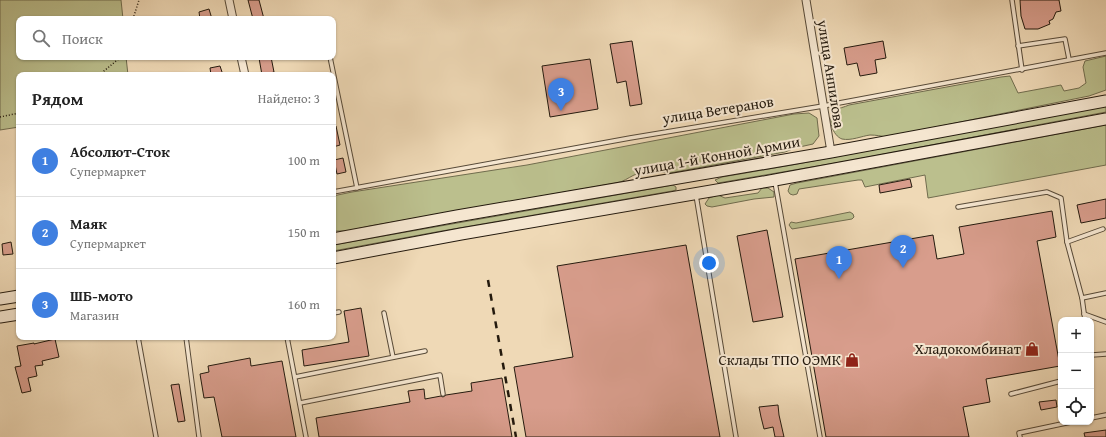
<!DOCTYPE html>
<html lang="ru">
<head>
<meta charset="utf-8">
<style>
	body { margin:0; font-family:"Gentium Book Plus",serif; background:#f2f2f2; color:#222 }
	.controls { position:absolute; right:12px; bottom:12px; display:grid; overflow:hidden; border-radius:8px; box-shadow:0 1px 3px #0004 }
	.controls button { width:36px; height:36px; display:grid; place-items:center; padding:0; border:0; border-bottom:1px solid #e0e0e0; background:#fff; color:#222; font:20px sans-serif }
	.you { position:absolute; left:709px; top:263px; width:14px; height:14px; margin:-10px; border:3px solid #fff; border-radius:50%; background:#1a73e8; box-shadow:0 0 0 6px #1a73e833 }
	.badge { display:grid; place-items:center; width:26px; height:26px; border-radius:50%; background:#0b8043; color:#fff; font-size:13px; font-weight:700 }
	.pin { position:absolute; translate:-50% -33px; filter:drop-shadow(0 1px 2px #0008) }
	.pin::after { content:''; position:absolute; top:21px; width:14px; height:12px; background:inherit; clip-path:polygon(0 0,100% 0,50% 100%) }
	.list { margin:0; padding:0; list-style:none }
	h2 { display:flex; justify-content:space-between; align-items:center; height:52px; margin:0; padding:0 16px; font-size:17px }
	h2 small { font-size:13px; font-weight:400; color:#767676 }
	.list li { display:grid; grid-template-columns:26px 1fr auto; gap:12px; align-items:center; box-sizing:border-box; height:72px; padding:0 16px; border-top:1px solid #e0e0e0 }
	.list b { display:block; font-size:15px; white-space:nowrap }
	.list p { margin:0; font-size:13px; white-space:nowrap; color:#767676 }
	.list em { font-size:13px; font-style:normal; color:#767676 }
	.icon { flex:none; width:22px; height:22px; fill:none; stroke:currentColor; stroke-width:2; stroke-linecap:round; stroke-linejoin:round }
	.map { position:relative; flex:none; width:1106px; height:437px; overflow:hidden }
	.search { position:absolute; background:#fff; box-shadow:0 1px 3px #0004; left:16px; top:16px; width:320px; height:44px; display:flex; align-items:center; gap:10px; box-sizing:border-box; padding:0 14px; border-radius:8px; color:#767676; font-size:15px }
	.panel { position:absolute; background:#fff; box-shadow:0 1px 3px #0004; left:16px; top:72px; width:320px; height:268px; border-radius:8px }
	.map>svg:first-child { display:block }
	.green { fill:#bbbf8d; stroke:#706c4e }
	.building { fill:#d89d8c; stroke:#241a0e }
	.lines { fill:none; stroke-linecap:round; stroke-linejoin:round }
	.service-casing { stroke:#574a38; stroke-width:5.5 }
	.minor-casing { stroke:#574a38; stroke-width:9 }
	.secondary-casing { stroke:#241a0e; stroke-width:13 }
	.path { stroke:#241a0e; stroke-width:1.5; stroke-dasharray:1 2; stroke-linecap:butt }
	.service { stroke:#f5e6d0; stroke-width:3.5 }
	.minor { stroke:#f5e6d0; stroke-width:7 }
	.secondary { stroke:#f5e6d0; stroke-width:11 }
	.rail { stroke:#241a0e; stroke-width:2.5; stroke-dasharray:7 7; stroke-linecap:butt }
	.labels { text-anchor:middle; stroke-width:4; stroke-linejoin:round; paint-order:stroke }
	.street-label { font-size:15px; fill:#241a0e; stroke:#f5e6d0 }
	.poi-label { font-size:15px; fill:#241a0e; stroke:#f5e6d0; text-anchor:end }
</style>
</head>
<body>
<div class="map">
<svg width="1106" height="437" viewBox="0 0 1106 437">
	<rect width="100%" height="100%" fill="#efd9b6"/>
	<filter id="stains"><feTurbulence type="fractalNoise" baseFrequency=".005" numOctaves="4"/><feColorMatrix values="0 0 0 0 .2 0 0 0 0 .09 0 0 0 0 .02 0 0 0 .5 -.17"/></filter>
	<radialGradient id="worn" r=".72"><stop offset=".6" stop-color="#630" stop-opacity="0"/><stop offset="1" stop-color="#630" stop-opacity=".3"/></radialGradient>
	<g class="green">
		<polygon points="0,0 121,0 123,19 19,19 19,57 126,57 128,75 19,75 19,127 0,130"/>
		<path d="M1106,56V90L1089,96L886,137C881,136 876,135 870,135C862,136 851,141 842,139C833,136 826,118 835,111C838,108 845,107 849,105L1001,77L1010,76L1018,93L1061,85L1064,91L1079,88L1086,83L1083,67L1085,61Z"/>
		<polygon points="1106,106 1106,112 847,161 718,183 715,180 722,177 792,165"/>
		<path d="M809,113L817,118L819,136L813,144L795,148L785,152L670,173C658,171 646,171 634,175C628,178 623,182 616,183L370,226L347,231H333V196L352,192L527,165L794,114Z"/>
		<polygon points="1106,125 1106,165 928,198 925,175 865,187 862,180 858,180 799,189 797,194 793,195 790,194 788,191 790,185 797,183"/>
		<polygon points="673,185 676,187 676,190 672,191 436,232 333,251 333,245 361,240"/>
		<polygon points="762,188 768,188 774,192 774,197 754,199 712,207 707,206 705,204 709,198 718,195 725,198 758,193"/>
		<polygon points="850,212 853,214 854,217 852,219 792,229 789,225 791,222 796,223"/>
	</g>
	<g class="building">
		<polygon points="248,0 259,0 264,19 253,19"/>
		<polygon points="1020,0 1059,0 1061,11 1056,12 1053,19 1049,21 1050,24 1038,29 1025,29 1021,16"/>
		<polygon points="209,9 212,19 200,19 199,12"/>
		<polygon points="632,41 642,104 630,106 626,81 617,83 610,44"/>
		<polygon points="883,41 886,58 875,60 877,73 860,76 857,63 847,65 844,48"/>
		<polygon points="265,57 271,57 274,72 262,75 259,58"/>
		<polygon points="590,59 598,109 550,117 542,66"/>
		<polygon points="220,66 223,75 211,75 210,68"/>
		<polygon points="333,126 336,126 340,145 333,147"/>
		<polygon points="343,158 346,172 337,174 334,160"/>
		<polygon points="910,179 912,187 880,193 879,185"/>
		<polygon points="1106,199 1106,218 1081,223 1077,205"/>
		<polygon points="1052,211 1056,237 1037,241 1060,366 986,379 990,402 963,407 969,437 826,437 795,259 933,235 937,259 964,254 959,227"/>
		<polygon points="767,230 783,317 753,322 737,236"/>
		<polygon points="11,242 13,254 3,255 2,244"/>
		<polygon points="686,245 720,437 526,437 514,367 573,357 557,266"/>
		<polygon points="361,308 369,356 304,366 302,350 349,342 344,311"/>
		<polygon points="55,339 59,357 42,361 43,365 35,366 37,376 28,378 31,391 22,393 15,367 21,366 17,346 34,343 34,344"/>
		<polygon points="250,358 251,366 282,361 296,437 222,437 214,397 204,398 200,374 209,372 208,366"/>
		<polygon points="502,378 512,437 319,437 316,418 410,402 408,391 424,389 425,399 441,396 443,397 446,395 472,391 471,383"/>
		<polygon points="179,384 185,421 178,422 171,385"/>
		<polygon points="1056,400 1057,407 1041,410 1039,402"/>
		<polygon points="778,405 779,415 784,437 775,437 773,427 764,429 761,417 759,407"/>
		<polygon points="1106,430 1106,437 1085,437 1084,433"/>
	</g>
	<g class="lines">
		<defs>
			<g id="service">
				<polyline points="1012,0 1022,70"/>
				<polyline points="1018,46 1065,39 1069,59"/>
				<polyline points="330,57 357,188"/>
				<polyline points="775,182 820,437"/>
				<polyline points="333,192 630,138 823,106 1106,53"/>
				<polyline points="696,195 736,437"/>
				<polyline points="958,207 1047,192 1061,198 1067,242 1082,298 1085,320"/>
				<polyline points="1067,242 1103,229"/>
				<polyline points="1082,298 1106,293"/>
				<polyline points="333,313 339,312"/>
				<polyline points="384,313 393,357"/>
				<polyline points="1084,314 1106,322"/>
				<polyline points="138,337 156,437"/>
				<polyline points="186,337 199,437"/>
				<polyline points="287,337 306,437"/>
				<polyline points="1092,355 1106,354"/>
				<polyline points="295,377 425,351"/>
				<polyline points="1011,394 1061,381"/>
				<polyline points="300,403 440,375 443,394"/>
				<polyline points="1091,418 1106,415"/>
				<polyline points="1020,437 1019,433 1071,422"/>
			</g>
			<g id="minor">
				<polyline points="229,0 233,19"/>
				<polyline points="806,0 831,152"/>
				<polyline points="241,57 245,75"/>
			</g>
			<g id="secondary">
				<polyline points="333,239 457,216 831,152 1106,101"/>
				<polyline points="333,258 461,234 775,180 1106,119"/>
				<polyline points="0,299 19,296"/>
				<polyline points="0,317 19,314"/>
			</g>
		</defs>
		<use href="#service" class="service-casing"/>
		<use href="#minor" class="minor-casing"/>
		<use href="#secondary" class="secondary-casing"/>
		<g class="path">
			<polyline points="133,19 139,0"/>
			<polyline points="99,75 121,57"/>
			<polyline points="0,117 19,113"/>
		</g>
		<use href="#service" class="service"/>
		<use href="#minor" class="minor"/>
		<use href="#secondary" class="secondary"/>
		<polyline class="rail" points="488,280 516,437"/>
	</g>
	<defs>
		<symbol id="shop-bare" viewBox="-9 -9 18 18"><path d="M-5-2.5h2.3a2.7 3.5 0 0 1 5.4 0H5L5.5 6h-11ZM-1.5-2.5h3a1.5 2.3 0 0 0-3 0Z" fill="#8f2418" stroke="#f5e6d0" stroke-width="2.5" paint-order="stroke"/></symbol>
	</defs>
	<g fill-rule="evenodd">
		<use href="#shop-bare" x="1022" y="339" width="20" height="20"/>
		<use href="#shop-bare" x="842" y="350" width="20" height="20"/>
	</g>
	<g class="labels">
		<g class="street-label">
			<text transform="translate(831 74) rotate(81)" y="5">улица Анпилова</text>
			<text transform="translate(718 110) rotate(-9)" y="5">улица Ветеранов</text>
			<text transform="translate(717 156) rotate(-10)" y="5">улица 1-й Конной Армии</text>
		</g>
		<g class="poi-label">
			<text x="1021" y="354">Хладокомбинат</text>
			<text x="841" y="365">Склады ТПО ОЭМК</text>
		</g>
	</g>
	<rect width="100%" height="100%" filter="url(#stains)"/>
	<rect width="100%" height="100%" fill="url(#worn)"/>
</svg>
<div class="controls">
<button>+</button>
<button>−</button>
<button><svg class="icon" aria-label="locate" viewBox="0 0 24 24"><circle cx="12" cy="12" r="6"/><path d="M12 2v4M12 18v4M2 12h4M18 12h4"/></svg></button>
</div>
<div class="you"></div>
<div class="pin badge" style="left:839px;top:279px;background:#3f7fe0">1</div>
<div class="pin badge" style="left:903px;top:268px;background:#3f7fe0">2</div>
<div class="pin badge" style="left:561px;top:111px;background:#3f7fe0">3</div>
<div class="search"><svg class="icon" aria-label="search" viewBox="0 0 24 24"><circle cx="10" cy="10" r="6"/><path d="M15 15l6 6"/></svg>Поиск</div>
<section class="panel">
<h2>Рядом<small>Найдено: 3</small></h2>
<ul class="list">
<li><span class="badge" style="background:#3f7fe0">1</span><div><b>Абсолют-Сток</b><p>Супермаркет</p></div><em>100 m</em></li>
<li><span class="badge" style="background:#3f7fe0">2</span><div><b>Маяк</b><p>Супермаркет</p></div><em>150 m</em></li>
<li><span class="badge" style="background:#3f7fe0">3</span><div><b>ШБ-мото</b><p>Магазин</p></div><em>160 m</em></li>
</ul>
</section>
</div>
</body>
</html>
